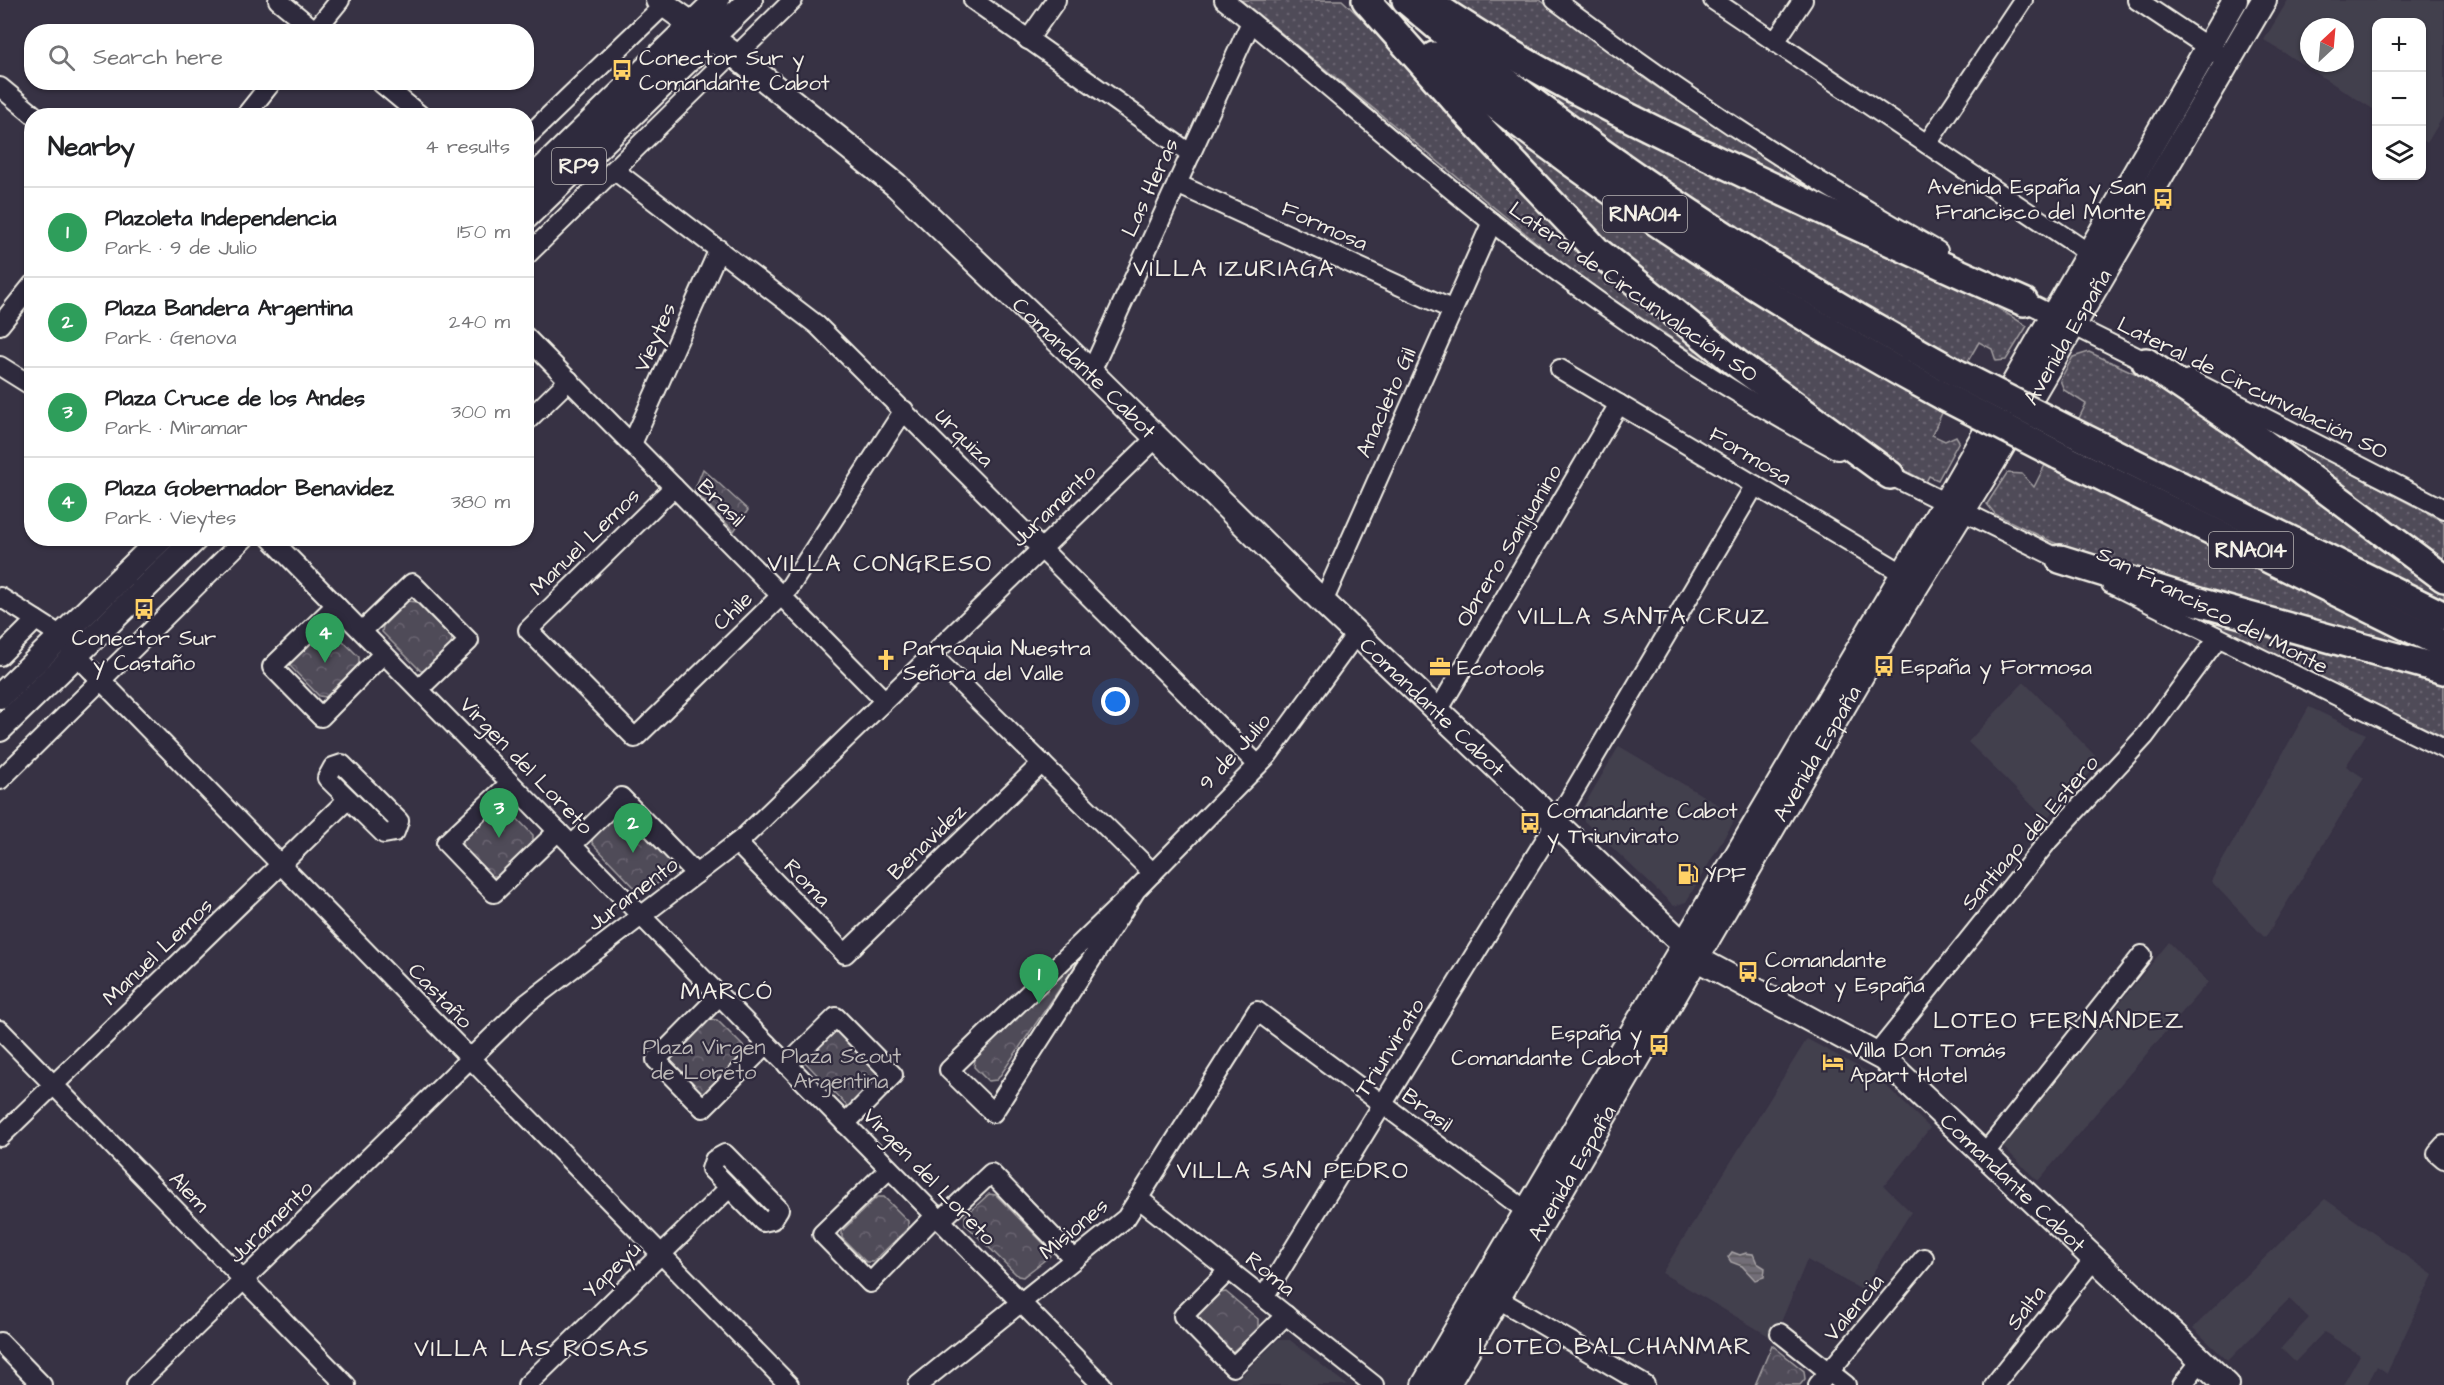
<!DOCTYPE html>
<html lang="en">
<head>
<meta charset="utf-8">
<style>
	body { margin:0; font-family:"Architects Daughter",sans-serif; background:#f6f6f6; color:#202124 }
	.controls { position:absolute; right:18px; top:18px; display:grid; overflow:hidden; border-radius:12px; box-shadow:0 2px 4px #0004 }
	.controls button { width:54px; height:54px; display:grid; place-items:center; padding:0; border:0; border-bottom:2px solid #e0e0e0; background:#fff; color:#202124; font:30px sans-serif }
	.compass { position:absolute; left:2300px; top:18px; width:54px; height:54px; border-radius:50%; background:#fff; box-shadow:0 2px 4px #0004; rotate:26deg }
	.you { position:absolute; left:1116px; top:702px; width:21px; height:21px; margin:-15px; border:4px solid #fff; border-radius:50%; background:#1a73e8; box-shadow:0 0 0 9px #1a73e833 }
	.badge { display:grid; place-items:center; width:39px; height:39px; border-radius:50%; background:#0b8043; color:#fff; font-size:20px; font-weight:700 }
	.pin { position:absolute; translate:-50% -50px; filter:drop-shadow(0 2px 3px #0008) }
	.pin::after { content:''; position:absolute; top:32px; width:21px; height:18px; background:inherit; clip-path:polygon(0 0,100% 0,50% 100%) }
	.list { margin:0; padding:0; list-style:none }
	h2 { display:flex; justify-content:space-between; align-items:center; height:78px; margin:0; padding:0 24px; font-size:26px }
	h2 small { font-size:20px; font-weight:400; color:#757577 }
	.list li { display:grid; grid-template-columns:39px 1fr auto; gap:18px; align-items:center; box-sizing:border-box; height:90px; padding:0 24px; border-top:2px solid #e0e0e0 }
	.list b { display:block; font-size:22px; white-space:nowrap }
	.list p { margin:0; font-size:20px; white-space:nowrap; color:#757577 }
	.list em { font-size:20px; font-style:normal; color:#757577 }
	.icon { flex:none; width:33px; height:33px; fill:none; stroke:currentColor; stroke-width:2; stroke-linecap:round; stroke-linejoin:round }
	.map { position:relative; flex:none; width:2444px; height:1385px; overflow:hidden }
	.search { position:absolute; background:#fff; box-shadow:0 2px 4px #0004; left:24px; top:24px; width:510px; height:66px; display:flex; align-items:center; gap:15px; box-sizing:border-box; padding:0 21px; border-radius:24px; color:#757577; font-size:22px }
	.panel { position:absolute; background:#fff; box-shadow:0 2px 4px #0004; left:24px; top:108px; width:510px; height:438px; border-radius:24px }
	.map>svg:first-child { display:block }
	.built { fill:#433f4e; fill-rule:evenodd }
	.grass { fill:url(#grass-dots); stroke:#a29ea0; stroke-width:1.5 }
	.park { fill:url(#park-crowns); stroke:#a29ea0; stroke-width:1.5 }
	.water { fill:url(#water-rules); stroke:#a6a2a4; stroke-width:1.5 }
	.lines { fill:none; stroke-linecap:round; stroke-linejoin:round }
	.minor-casing { stroke:#f4f1e8; stroke-width:22 }
	.major-casing { stroke:#f4f1e8; stroke-width:28 }
	.highway-casing { stroke:#f4f1e8; stroke-width:32 }
	.minor { stroke:#2f2a3d; stroke-width:18 }
	.major { stroke:#2f2a3d; stroke-width:24 }
	.highway { stroke:#2f2a3d; stroke-width:27 }
	.highway-bridge-casing { stroke:#f4f1e8; stroke-width:32; stroke-linecap:butt }
	.highway-bridge { stroke:#2f2a3d; stroke-width:27 }
	.labels { text-anchor:middle; stroke-width:4.5; stroke-linejoin:round; paint-order:stroke }
	.shield { fill:#2f2a3d; stroke:#b9b5b5; stroke-width:1.5 }
	.shield-label { font-size:21px; font-weight:bold; fill:#f4f1e8 }
	.poi-label { font-size:22px; fill:#f4f1e8; stroke:#2f2a3d; text-anchor:start }
	.street-label { font-size:22px; fill:#f4f1e8; stroke:#2f2a3d }
	.park-label { font-size:22px; fill:#bbb7b6; stroke:#2f2a3d }
	.neighbourhood-label { font-size:24px; letter-spacing:1.5px; fill:#f4f1e8; stroke:#2f2a3d }
</style>
</head>
<body>
<div class="map">
<svg width="2444" height="1385" viewBox="0 0 2444 1385">
	<defs>
		<pattern id="grass-dots" width="8" height="8" patternUnits="userSpaceOnUse" patternTransform="scale(1.5)"><rect width="8" height="8" fill="#504b59"/><path d="M2 2h.1M6 6h.1" fill="none" stroke="#6a6571" stroke-width="1.8" stroke-linecap="round"/></pattern>
		<pattern id="park-crowns" width="20" height="18" patternUnits="userSpaceOnUse" patternTransform="scale(1.5)"><rect width="20" height="18" fill="#504b59"/><path d="M2 6a3 3 0 1 1 6 0M12 15a3 3 0 1 1 6 0" fill="none" stroke="#6a6571"/></pattern>
		<pattern id="water-rules" width="6" height="5" patternUnits="userSpaceOnUse" patternTransform="scale(1.5)"><rect width="6" height="5" fill="#726e77"/><path d="M0 2.5h6" fill="none" stroke="#5b595c"/></pattern>
	</defs>
	<rect width="100%" height="100%" fill="#373244"/>
	<filter id="ink" filterUnits="userSpaceOnUse"><feTurbulence type="fractalNoise" baseFrequency=".0167" numOctaves="2"/><feDisplacementMap in="SourceGraphic" scale="12" xChannelSelector="R" yChannelSelector="G"/><feConvolveMatrix kernelMatrix="1 2 1 2 8 2 1 2 1" color-interpolation-filters="sRGB"/></filter>
	<g filter="url(#ink)">
		<g class="built">
			<path d="M2288,0H2444V115L2427,143L2422,139V22H2376V111L2264,40ZM2309,27H2345V63H2309Z"/>
			<polygon points="2024,682 2101,762 2046,819 1968,742"/>
			<polygon points="2309,707 2366,734 2346,766 2364,778 2265,938 2211,881"/>
			<polygon points="1619,746 1737,816 1686,902 1674,906 1584,821 1582,809"/>
			<polygon points="2169,942 2208,982 2038,1181 2003,1147"/>
			<polygon points="1807,1039 1877,1077 1930,1128 1884,1186 1911,1212 1862,1290 1807,1260 1774,1339 1662,1273"/>
			<polygon points="2325,1199 2433,1275 2387,1373 2377,1366 2367,1385 2343,1385 2360,1355 2324,1332 2295,1362 2281,1348 2309,1318 2289,1299 2228,1361 2193,1328"/>
			<polygon points="1278,1340 1290,1340 1347,1385 1232,1385"/>
		</g>
		<g class="grass">
			<polygon points="1241,0 1342,0 1765,400 1608,296 1558,260"/>
			<polygon points="1444,0 1540,0 1649,82 1837,206 1628,110"/>
			<path d="M1503,64L1967,289L2027,326L2006,360L1996,361L1992,349L1979,342L1968,361L1964,362C1849,299 1735,232 1627,156C1585,126 1544,94 1503,64Z"/>
			<polygon points="1498,127 1707,274 1825,346 1940,408 1942,413 1932,435 1945,441 1956,436 1959,441 1938,480 1929,476 1926,482 1840,434 1639,279"/>
			<polygon points="2089,352 2167,388 2444,586 2444,602 2078,420 2086,404 2064,390 2060,380 2073,357"/>
			<polygon points="2255,422 2444,522 2444,566"/>
			<polygon points="2045,465 2053,466 2440,658 2094,562 1995,514 1987,504 2007,473 2022,474 2034,487"/>
			<polygon points="2147,594 2444,679 2444,737"/>
		</g>
		<g class="park">
			<polygon points="703,469 748,510 734,531 694,491"/>
			<polygon points="408,601 416,602 452,638 451,645 427,670 421,671 382,632 383,626"/>
			<polygon points="324,628 331,629 359,657 359,664 326,697 319,696 290,666 290,661"/>
			<polygon points="498,806 505,806 533,835 533,842 498,876 491,876 462,847 462,841"/>
			<polygon points="617,813 624,814 674,863 674,871 646,892 638,891 592,843 593,835"/>
			<polygon points="1085,947 1087,949 997,1080 988,1081 974,1067 975,1059"/>
			<polygon points="708,1019 717,1020 745,1048 745,1056 706,1093 699,1092 670,1063 671,1055"/>
			<polygon points="833,1031 837,1032 877,1073 877,1080 852,1106 847,1106 805,1062 805,1058"/>
			<polygon points="989,1194 996,1195 1050,1250 1050,1256 1023,1277 1018,1276 965,1224 965,1216"/>
			<polygon points="877,1197 884,1197 908,1221 908,1228 873,1262 866,1262 842,1238 842,1231"/>
			<path d="M1226,1292L1258,1319V1329L1231,1353L1196,1317C1198,1305 1215,1293 1226,1292Z"/>
			<polygon points="1772,1345 1804,1371 1805,1379 1800,1385 1755,1385"/>
		</g>
		<polygon class="water" points="1732,1252 1740,1255 1746,1253 1753,1254 1757,1263 1765,1268 1764,1277 1755,1280 1742,1266 1731,1262 1728,1257"/>
		<g class="lines">
			<defs>
				<g id="minor">
					<polyline points="278,0 317,32"/>
					<polyline points="973,0 1191,154"/>
					<path d="M1224,0C1315,73 1402,151 1493,223C1602,308 1717,386 1838,450"/>
					<path d="M1555,0C1677,92 1804,176 1938,251"/>
					<polyline points="1713,0 2099,260"/>
					<polyline points="2137,0 2218,54"/>
					<polyline points="314,32 340,0"/>
					<polyline points="1028,40 1056,0"/>
					<polyline points="1775,42 1803,0"/>
					<polyline points="736,56 793,0"/>
					<polyline points="380,82 421,116"/>
					<polyline points="0,87 35,116"/>
					<polyline points="245,116 272,82"/>
					<polyline points="526,138 664,5"/>
					<polyline points="1927,144 2023,0"/>
					<polyline points="614,170 817,325 1258,765"/>
					<polyline points="1177,184 1453,310"/>
					<polyline points="526,256 732,54"/>
					<polyline points="2016,297 2155,366"/>
					<polyline points="0,325 32,285"/>
					<polyline points="526,337 884,700"/>
					<polyline points="0,366 32,386"/>
					<polyline points="1560,369 1914,580"/>
					<polyline points="1091,372 1251,22"/>
					<polyline points="2189,379 2444,509"/>
					<polyline points="526,422 569,380"/>
					<polyline points="632,444 719,249"/>
					<polyline points="1879,470 2070,564"/>
					<polyline points="674,487 528,630 635,738 789,588 904,410"/>
					<polyline points="270,538 1102,1385"/>
					<polyline points="2111,584 2444,749"/>
					<polyline points="0,597 52,630 789,1385"/>
					<polyline points="1323,602 1492,222"/>
					<polyline points="336,605 272,667 321,717 383,654"/>
					<polyline points="362,631 412,583 469,641 419,689"/>
					<polyline points="932,655 1153,873"/>
					<polyline points="0,656 36,620"/>
					<polyline points="1438,711 1619,404"/>
					<polygon points="342,764 399,821 395,832 384,834 327,778 333,767"/>
					<polyline points="0,780 245,538"/>
					<polyline points="510,783 446,843 494,893 558,831"/>
					<polyline points="737,843 845,954 1042,763"/>
					<polyline points="572,845 621,797 696,874"/>
					<polyline points="1136,890 993,1113 949,1070 1136,890 1268,755 1356,634"/>
					<polyline points="719,996 656,1060 703,1108 767,1044"/>
					<polyline points="0,1030 346,1385"/>
					<polyline points="1876,1055 2048,841 2145,736 2217,639"/>
					<polyline points="787,1065 836,1017 893,1075 845,1124"/>
					<polyline points="0,1137 348,799"/>
					<polyline points="2444,1145 2437,1153 2444,1159"/>
					<polygon points="725,1154 779,1209 772,1220 763,1222 711,1169 714,1160"/>
					<polyline points="1984,1154 2142,955"/>
					<polyline points="889,1169 822,1234 870,1283 935,1216"/>
					<polyline points="1138,1198 1374,1385"/>
					<polyline points="940,1221 991,1173 1074,1259"/>
					<polyline points="1229,1270 1183,1316 1233,1367 1286,1315"/>
					<polyline points="1488,1293 1645,1385"/>
					<polyline points="1264,1297 1547,837 1755,485"/>
					<polyline points="1780,1333 1846,1385"/>
					<polyline points="0,1342 42,1385"/>
					<polyline points="136,1385 526,1004 743,838 1156,438"/>
					<polyline points="527,1385 729,1188"/>
					<polyline points="918,1385 1126,1218 1257,1011 1536,1218"/>
					<polyline points="1818,1385 1924,1258"/>
					<polyline points="1994,1385 2094,1259"/>
					<polyline points="2182,1385 2201,1361"/>
				</g>
				<g id="major">
					<path id="s1" d="M658,0L736,56L896,185L1065,347L1323,602L1701,961L1884,1059L2227,1385"/>
					<polyline points="526,185 717,0"/>
					<polyline points="526,217 750,0"/>
					<polyline points="0,696 162,538"/>
					<polyline points="0,729 196,538"/>
					<polyline points="1424,1385 1945,503 2235,0"/>
					<path id="s2" d="M1447,1385L1871,659L1993,462L2264,0"/>
				</g>
				<g id="highway">
					<polyline points="1366,0 1471,118 1597,251 1739,365 1890,475"/>
					<path d="M1406,0C1575,145 1762,267 1958,374"/>
					<path d="M1426,0C1519,64 1618,113 1720,162C1821,210 1922,257 2024,302"/>
					<path d="M1434,56C1592,186 1765,299 1945,397"/>
					<polyline points="2146,362 2238,424 2444,578"/>
					<polyline points="2072,432 2444,616"/>
					<polyline points="2058,455 2444,645"/>
					<polyline points="2060,559 2202,603 2444,670"/>
				</g>
			</defs>
			<use href="#minor" class="minor-casing"/>
			<use href="#major" class="major-casing"/>
			<use href="#highway" class="highway-casing"/>
			<use href="#minor" class="minor"/>
			<use href="#major" class="major"/>
			<use href="#highway" class="highway"/>
			<defs>
				<g id="highway-bridge">
					<polyline points="1958,374 2072,432"/>
					<polyline points="1945,397 2058,455"/>
				</g>
			</defs>
			<use href="#highway-bridge" class="highway-bridge-casing"/>
			<use href="#highway-bridge" class="highway-bridge"/>
		</g>
	</g>
	<defs>
		<symbol id="bus-bare" viewBox="-9 -9 18 18"><path d="M-5-6H5V4H4V6H2V4H-2V6H-4V4H-5ZM-3.5-4V0h7V-4ZM-3.5 1.2v1.5H-2V1.2ZM2 1.2v1.5H3.5V1.2Z" fill="#ffd166" stroke="#2f2a3d" stroke-width="2.5" paint-order="stroke"/></symbol>
		<symbol id="church-bare" viewBox="-9 -9 18 18"><path d="M-1.2-6h2.4v3.5h3.3v2.4h-3.3V6h-2.4V-.1h-3.3v-2.4h3.3Z" fill="#ffd166" stroke="#2f2a3d" stroke-width="2.5" paint-order="stroke"/></symbol>
		<symbol id="office-bare" viewBox="-9 -9 18 18"><path d="M-6-3h4V-5.5h4V-3h4V5H-6ZM-1-4.5V-3h2v-1.5ZM-6 0V1H6V0Z" fill="#ffd166" stroke="#2f2a3d" stroke-width="2.5" paint-order="stroke"/></symbol>
		<symbol id="fuel-bare" viewBox="-9 -9 18 18"><path d="M-5.5-6h7V0h2V4h1.3V-2.5L3-4.5l.8-.8L6-3V5H2.5V1h-1V6h-7ZM-4.2-4.7v3.2H.2V-4.7Z" fill="#ffd166" stroke="#2f2a3d" stroke-width="2.5" paint-order="stroke"/></symbol>
		<symbol id="hotel-bare" viewBox="-9 -9 18 18"><path d="M-6-4.5h1.5V1H6V5H4.5V3h-9V5H-6ZM-4 0a1.8 1.8 0 1 1 3.6 0ZM.5 0V-2.5h3Q6-2.5 6 0Z" fill="#ffd166" stroke="#2f2a3d" stroke-width="2.5" paint-order="stroke"/></symbol>
	</defs>
	<g fill-rule="evenodd">
		<use href="#bus-bare" x="607" y="55" width="30" height="30"/>
		<use href="#bus-bare" x="2148" y="184" width="30" height="30"/>
		<use href="#bus-bare" x="129" y="594" width="30" height="30"/>
		<use href="#church-bare" x="871" y="645" width="30" height="30"/>
		<use href="#bus-bare" x="1869" y="651" width="30" height="30"/>
		<use href="#office-bare" x="1425" y="652" width="30" height="30"/>
		<use href="#bus-bare" x="1515" y="808" width="30" height="30"/>
		<use href="#fuel-bare" x="1673" y="859" width="30" height="30"/>
		<use href="#bus-bare" x="1733" y="957" width="30" height="30"/>
		<use href="#bus-bare" x="1644" y="1030" width="30" height="30"/>
		<use href="#hotel-bare" x="1818" y="1047" width="30" height="30"/>
	</g>
	<g class="labels">
		<g class="shield">
			<rect x="552" y="148" width="54" height="36" rx="4.5"/>
			<rect x="1603" y="196" width="84" height="36" rx="4.5"/>
			<rect x="2209" y="532" width="84" height="36" rx="4.5"/>
		</g>
		<g class="shield-label">
			<text x="579" y="173">RP9</text>
			<text x="1645" y="221">RNA014</text>
			<text x="2251" y="557">RNA014</text>
		</g>
		<g class="poi-label">
			<text x="639" y="65">Conector Sur y<tspan x="639" dy="25">Comandante Cabot</tspan></text>
			<text x="2146" y="194" text-anchor="end">Avenida España y San<tspan x="2146" dy="25">Francisco del Monte</tspan></text>
			<text x="144" y="645" text-anchor="middle">Conector Sur<tspan x="144" dy="25">y Castaño</tspan></text>
			<text x="903" y="655">Parroquia Nuestra<tspan x="903" dy="25">Señora del Valle</tspan></text>
			<text x="1901" y="674">España y Formosa</text>
			<text x="1457" y="675">Ecotools</text>
			<text x="1547" y="818">Comandante Cabot<tspan x="1547" dy="25">y Triunvirato</tspan></text>
			<text x="1705" y="882">YPF</text>
			<text x="1765" y="967">Comandante<tspan x="1765" dy="25">Cabot y España</tspan></text>
			<text x="1642" y="1040" text-anchor="end">España y<tspan x="1642" dy="25">Comandante Cabot</tspan></text>
			<text x="1850" y="1057">Villa Don Tomás<tspan x="1850" dy="25">Apart Hotel</tspan></text>
		</g>
		<g class="street-label">
			<text transform="translate(1149 187) rotate(-65)" y="8">Las Heras</text>
			<text transform="translate(1325 225) rotate(24)" y="8">Formosa</text>
			<text transform="translate(1634 291) rotate(35)" y="8">Lateral de Circunvalación SO</text>
			<text dy="8" stroke="none"><textPath href="#s2" startOffset="1218">Avenida España</textPath></text>
			<text transform="translate(654 337) rotate(-66)" y="8">Vieytes</text>
			<text dy="8" stroke="none"><textPath href="#s1" startOffset="564">Comandante Cabot</textPath></text>
			<text transform="translate(2253 387) rotate(26)" y="8">Lateral de Circunvalación SO</text>
			<text transform="translate(1385 402) rotate(-66)" y="8">Anacleto Gil</text>
			<text transform="translate(965 437) rotate(45)" y="8">Urquiza</text>
			<text transform="translate(1751 455) rotate(31)" y="8">Formosa</text>
			<text transform="translate(722 502) rotate(45)" y="8">Brasil</text>
			<text transform="translate(1053 505) rotate(-44)" y="8">Juramento</text>
			<text transform="translate(584 541) rotate(-44)" y="8">Manuel Lemos</text>
			<text transform="translate(1508 545) rotate(-59)" y="8">Obrero Sanjuanino</text>
			<text transform="translate(2213 609) rotate(27)" y="8">San Francisco del Monte</text>
			<text transform="translate(732 610) rotate(-44)" y="8">Chile</text>
			<text dy="8" stroke="none"><textPath href="#s1" startOffset="1050">Comandante Cabot</textPath></text>
			<text transform="translate(1234 751) rotate(-48)" y="8">9 de Julio</text>
			<text dy="8" stroke="none"><textPath href="#s2" startOffset="732">Avenida España</textPath></text>
			<text transform="translate(527 765) rotate(46)" y="8">Virgen del Loreto</text>
			<text transform="translate(2029 832) rotate(-49)" y="8">Santiago del Estero</text>
			<text transform="translate(926 841) rotate(-44)" y="8">Benavidez</text>
			<text transform="translate(808 882) rotate(46)" y="8">Roma</text>
			<text transform="translate(632 893) rotate(-37)" y="8">Juramento</text>
			<text transform="translate(157 951) rotate(-44)" y="8">Manuel Lemos</text>
			<text transform="translate(441 995) rotate(46)" y="8">Castaño</text>
			<text transform="translate(1389 1047) rotate(-58)" y="8">Triunvirato</text>
			<text transform="translate(1428 1109) rotate(37)" y="8">Brasil</text>
			<text dy="8" stroke="none"><textPath href="#s2" startOffset="246">Avenida España</textPath></text>
			<text transform="translate(930 1176) rotate(46)" y="8">Virgen del Loreto</text>
			<text dy="8" stroke="none"><textPath href="#s1" startOffset="1806">Comandante Cabot</textPath></text>
			<text transform="translate(190 1191) rotate(46)" y="8">Alem</text>
			<text transform="translate(270 1221) rotate(-44)" y="8">Juramento</text>
			<text transform="translate(1073 1228) rotate(-40)" y="8">Misiones</text>
			<text transform="translate(611 1269) rotate(-44)" y="8">Yapeyú</text>
			<text transform="translate(1271 1273) rotate(39)" y="8">Roma</text>
			<text transform="translate(1853 1307) rotate(-50)" y="8">Valencia</text>
			<text transform="translate(2025 1307) rotate(-52)" y="8">Salta</text>
		</g>
		<g class="park-label">
			<text x="704" y="1054">Plaza Virgen<tspan x="704" dy="25">de Loreto</tspan></text>
			<text x="841" y="1063">Plaza Scout<tspan x="841" dy="25">Argentina</tspan></text>
		</g>
		<g class="neighbourhood-label">
			<text x="1234" y="276">VILLA IZURIAGA</text>
			<text x="880" y="571">VILLA CONGRESO</text>
			<text x="1644" y="624">VILLA SANTA CRUZ</text>
			<text x="727" y="999">MARCÓ</text>
			<text x="2059" y="1028">LOTEO FERNANDEZ</text>
			<text x="1293" y="1178">VILLA SAN PEDRO</text>
			<text x="1615" y="1354">LOTEO BALCHANMAR</text>
			<text x="532" y="1356">VILLA LAS ROSAS</text>
		</g>
	</g>
</svg>
<div class="controls">
<button>+</button>
<button>−</button>
<button><svg class="icon" aria-label="layers" viewBox="0 0 24 24"><path d="M12 4l9 5-9 5-9-5zM3 14l9 5 9-5"/></svg></button>
</div>
<svg class="compass" viewBox="-18 -18 36 36"><path d="M0-13l5 13h-10z" fill="#e53935"/><path d="M0 13l5-13h-10z" fill="#757577"/></svg>
<div class="you"></div>
<div class="pin badge" style="left:1039px;top:1004px;background:#2e9e5b">1</div>
<div class="pin badge" style="left:633px;top:853px;background:#2e9e5b">2</div>
<div class="pin badge" style="left:499px;top:838px;background:#2e9e5b">3</div>
<div class="pin badge" style="left:325px;top:663px;background:#2e9e5b">4</div>
<div class="search"><svg class="icon" aria-label="search" viewBox="0 0 24 24"><circle cx="10" cy="10" r="6"/><path d="M15 15l6 6"/></svg>Search here</div>
<section class="panel">
<h2>Nearby<small>4 results</small></h2>
<ul class="list">
<li><span class="badge" style="background:#2e9e5b">1</span><div><b>Plazoleta Independencia</b><p>Park · 9 de Julio</p></div><em>150 m</em></li>
<li><span class="badge" style="background:#2e9e5b">2</span><div><b>Plaza Bandera Argentina</b><p>Park · Genova</p></div><em>240 m</em></li>
<li><span class="badge" style="background:#2e9e5b">3</span><div><b>Plaza Cruce de los Andes</b><p>Park · Miramar</p></div><em>300 m</em></li>
<li><span class="badge" style="background:#2e9e5b">4</span><div><b>Plaza Gobernador Benavidez</b><p>Park · Vieytes</p></div><em>380 m</em></li>
</ul>
</section>
</div>
</body>
</html>
